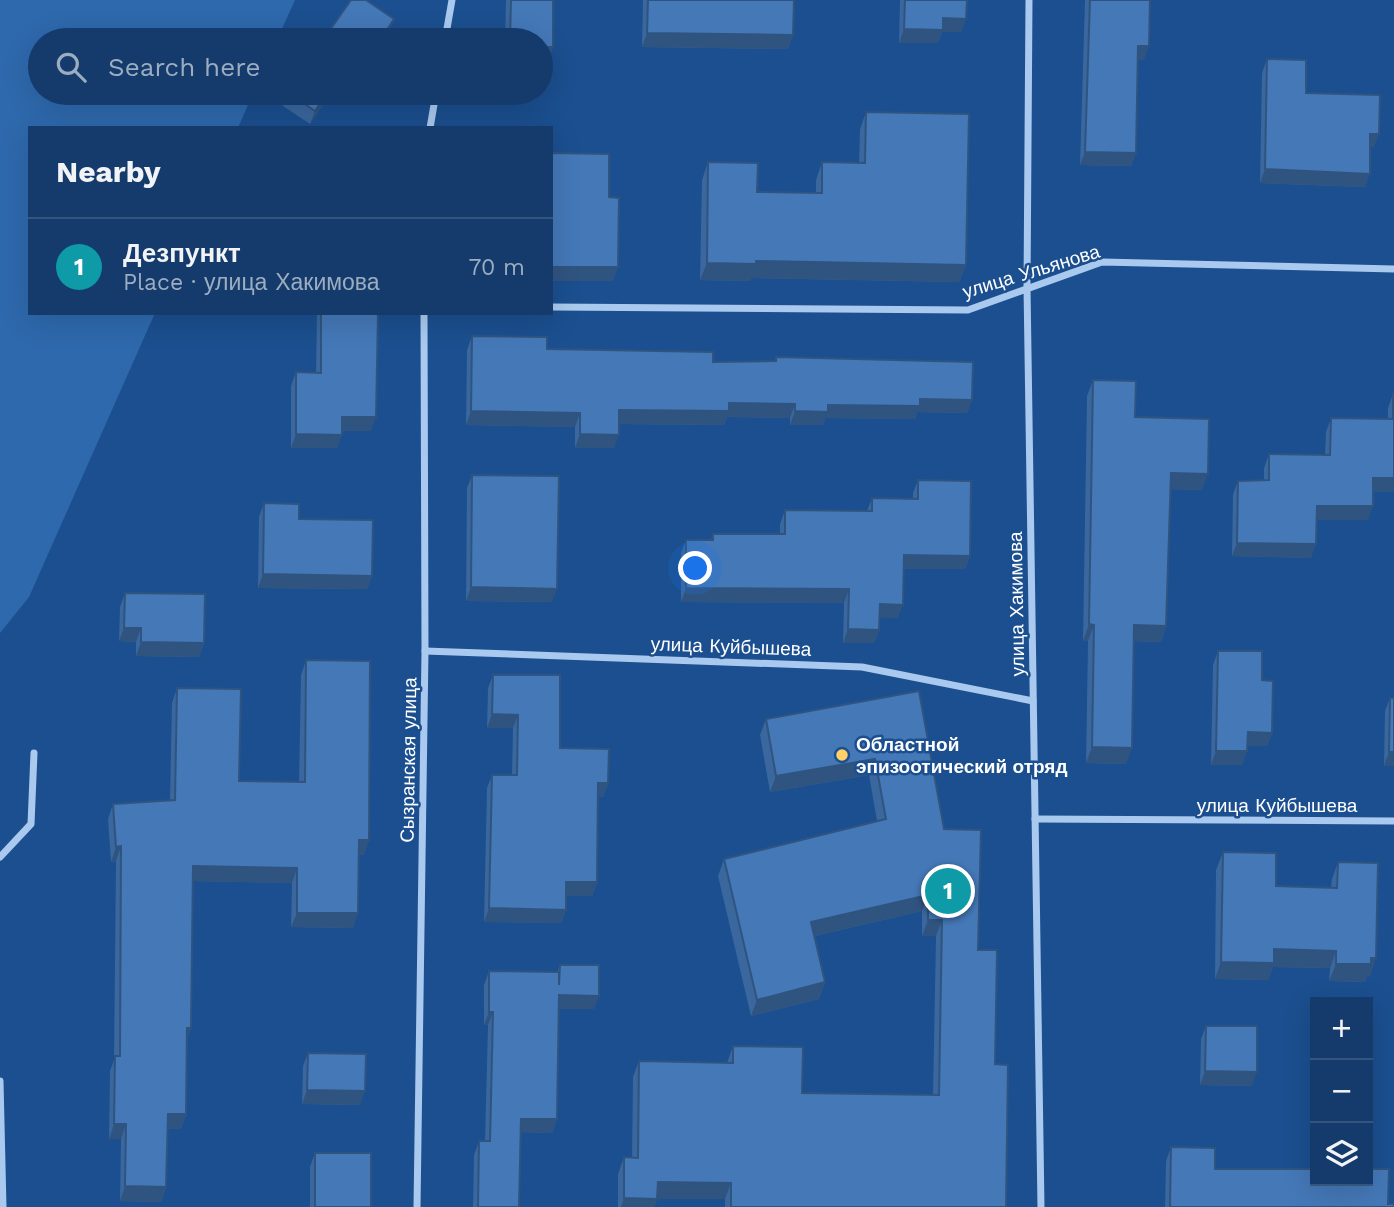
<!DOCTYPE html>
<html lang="en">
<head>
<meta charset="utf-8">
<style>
	body { margin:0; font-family:"Work Sans",sans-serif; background:#1d4271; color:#f1f3f6 }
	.controls { position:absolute; right:21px; bottom:21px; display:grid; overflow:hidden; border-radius:0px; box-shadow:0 7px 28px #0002 }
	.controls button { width:63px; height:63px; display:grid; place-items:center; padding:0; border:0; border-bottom:2px solid #33557e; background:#143b6b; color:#f1f3f6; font:35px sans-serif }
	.you { position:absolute; left:696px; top:569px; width:24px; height:24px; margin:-18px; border:5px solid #fff; border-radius:50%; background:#1a73e8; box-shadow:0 0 0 10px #1a73e833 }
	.badge { display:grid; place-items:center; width:46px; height:46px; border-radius:50%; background:#ffd166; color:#fff; font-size:23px; font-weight:700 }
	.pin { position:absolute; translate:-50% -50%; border:4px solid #fff; box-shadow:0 2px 7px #0006 }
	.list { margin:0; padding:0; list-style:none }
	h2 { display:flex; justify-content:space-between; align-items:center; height:91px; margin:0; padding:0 28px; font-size:30px }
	h2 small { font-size:23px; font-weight:400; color:#9dadc1 }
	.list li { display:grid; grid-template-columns:46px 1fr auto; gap:21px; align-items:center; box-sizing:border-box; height:98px; padding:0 28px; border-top:2px solid #33557e }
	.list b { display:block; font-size:26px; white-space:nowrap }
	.list p { margin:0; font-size:23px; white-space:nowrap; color:#9dadc1 }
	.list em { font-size:23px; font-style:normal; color:#9dadc1 }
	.icon { flex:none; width:38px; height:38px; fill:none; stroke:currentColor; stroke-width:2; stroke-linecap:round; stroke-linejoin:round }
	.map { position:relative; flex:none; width:1394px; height:1207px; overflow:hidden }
	.search { position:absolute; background:#143b6b; box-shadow:0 7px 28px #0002; left:28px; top:28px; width:525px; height:77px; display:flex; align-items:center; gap:18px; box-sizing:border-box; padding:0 24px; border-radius:38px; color:#9dadc1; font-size:26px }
	.panel { position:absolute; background:#143b6b; box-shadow:0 7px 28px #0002; left:28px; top:126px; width:525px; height:189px; border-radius:0px }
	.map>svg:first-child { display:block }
	.green { fill:#2e69ad }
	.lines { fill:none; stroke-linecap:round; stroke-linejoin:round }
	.minor { stroke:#a9c9ee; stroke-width:7 }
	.wall { fill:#3a679d }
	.shaded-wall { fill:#305480 }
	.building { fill:#4478b7; stroke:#305480; stroke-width:2 }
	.poi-dot { fill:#ffd166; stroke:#1b4f8f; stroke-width:2.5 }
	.labels { text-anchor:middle; stroke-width:5; stroke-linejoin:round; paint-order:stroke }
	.street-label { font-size:19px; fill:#fff; stroke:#1b4f8f }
	.poi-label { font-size:19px; font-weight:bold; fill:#fff; stroke:#1b4f8f; text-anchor:start }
</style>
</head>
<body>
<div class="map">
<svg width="1394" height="1207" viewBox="0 0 1394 1207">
	<rect width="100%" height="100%" fill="#1b4f8f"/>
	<polygon class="green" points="0,0 295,0 277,40 40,40 40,93 253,93 238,128 30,128 30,313 155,313 29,597 0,633"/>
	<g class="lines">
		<g class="minor">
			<polyline points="1029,0 1027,287 1041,1207"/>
			<polyline points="445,40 452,0"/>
			<polyline points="430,128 436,93"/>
			<polyline points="551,307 968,310 1102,262 1394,269"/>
			<polyline points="425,651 862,667 1033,701"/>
			<polyline points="1035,819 1394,821"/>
			<polyline points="0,857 31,824 34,753"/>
			<polyline points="0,1081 3,1207"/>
			<polyline points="417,1207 425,651 424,313"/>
		</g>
	</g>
	<g class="wall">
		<polygon points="506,0 553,0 553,47 548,60 541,60 541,40 505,40"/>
		<polygon points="643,0 794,0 793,35 788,49 642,47"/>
		<polygon points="900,0 967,0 961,32 942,32 938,43 899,43"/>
		<polygon points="1085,0 1150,0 1144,60 1137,60 1136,153 1131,166 1080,165"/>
		<polygon points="1267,59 1306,93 1374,147 1370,147 1365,187 1260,183 1262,73"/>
		<polygon points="288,93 331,93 310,124 283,106"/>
		<polygon points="866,112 966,265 959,282 751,278 750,281 700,280 702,180 708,162 757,192 816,193 816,180 822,162 859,163 860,129"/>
		<polygon points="317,313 378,313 371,431 342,431 337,448 291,448 291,386 296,372 316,373"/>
		<polygon points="472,336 547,349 713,362 775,361 776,357 972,400 967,413 917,412 915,419 825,418 823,425 790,425 790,418 727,417 724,425 619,424 614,448 575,448 575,427 466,425 467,350"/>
		<polygon points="1093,380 1135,417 1202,490 1170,489 1166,626 1161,642 1134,641 1126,764 1086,763 1088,641 1083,641 1087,396"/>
		<polygon points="1393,394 1394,394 1394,492 1373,491 1368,520 1317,520 1311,558 1232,556 1233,494 1238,481 1264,480 1264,468 1269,454 1325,455 1326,432 1331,418 1388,419 1388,408"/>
		<polygon points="472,475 552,602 466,601 467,488"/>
		<polygon points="918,480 970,556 965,569 903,569 898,618 879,618 879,630 874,643 843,643 844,603 681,602 681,553 686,540 711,540 713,534 780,534 780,524 785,510 867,511 872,498 913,499 913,493"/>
		<polygon points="264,503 299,519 372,576 367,589 258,588 259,517"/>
		<polygon points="125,593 204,643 199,657 136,656 136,642 119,641 120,607"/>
		<polygon points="1218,651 1262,680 1272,733 1267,746 1247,746 1242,765 1211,765 1213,665"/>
		<polygon points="306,660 364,855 359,855 353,928 291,927 292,883 193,881 191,1028 187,1039 186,1114 181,1129 168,1129 166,1187 161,1202 120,1201 121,1139 109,1139 110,1071 114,1060 116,861 111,862 108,819 113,804 170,800 172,703 177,688 239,781 299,782 301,675"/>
		<polygon points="493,675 560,748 608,783 603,797 598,797 597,882 592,896 566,896 566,910 561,923 484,922 487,788 492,775 512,775 513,728 487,728 488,688"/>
		<polygon points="919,691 944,829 978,950 995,1064 1006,1207 725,1207 725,1199 657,1199 654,1207 618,1207 618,1174 624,1157 632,1158 633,1077 639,1061 727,1063 733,1046 802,1093 933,1095 936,936 922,936 922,911 815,936 825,982 819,999 751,1016 718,876 724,859 877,821 869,775 770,792 760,735 766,719"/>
		<polygon points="1390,698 1394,698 1394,766 1384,766 1385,711"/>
		<polygon points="1223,852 1276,886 1331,887 1332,879 1338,862 1370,976 1367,976 1365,982 1329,981 1330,968 1273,967 1268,980 1215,979 1216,870"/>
		<polygon points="560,965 594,1009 559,1009 557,1119 552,1133 521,1132 519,1207 473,1207 474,1155 479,1141 485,1141 488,1025 484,1025 484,985 489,971 557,972"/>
		<polygon points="1206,1026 1252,1086 1200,1085 1201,1039"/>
		<polygon points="308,1053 360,1105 302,1104 303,1066"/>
		<polygon points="1171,1147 1215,1169 1388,1204 1394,1207 1165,1207 1166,1161"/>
		<polygon points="315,1153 371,1207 310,1207 310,1167"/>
	</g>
	<g class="shaded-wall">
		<polygon points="943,18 966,19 961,32 942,32 938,43 899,43 904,29"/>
		<polygon points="394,19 389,32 384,40 383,36"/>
		<polygon points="647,33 793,35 788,49 642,47"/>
		<polygon points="1138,46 1149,46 1144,60 1133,60"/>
		<polygon points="541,47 553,47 548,60 541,60"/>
		<polygon points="327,93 331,93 310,124 315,111"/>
		<polygon points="1370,134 1379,134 1374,147 1365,147"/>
		<polygon points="1085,152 1136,153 1131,166 1080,165"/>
		<polygon points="1265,169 1370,174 1365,187 1260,183"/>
		<polygon points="756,261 966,265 959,282 751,278 750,281 700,280 707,263"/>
		<polygon points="551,267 618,267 613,281 551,281"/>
		<polygon points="920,399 972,400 967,413 917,412 915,419 825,418 823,425 790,425 795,411 828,405"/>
		<polygon points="729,403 795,404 790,418 727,417 724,425 614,424 619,410"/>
		<polygon points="471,411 580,413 575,427 466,425"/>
		<polygon points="342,417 376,417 371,431 337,431"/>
		<polygon points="296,434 342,435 337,448 291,448"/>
		<polygon points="580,434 619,435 614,448 575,448"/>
		<polygon points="1171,473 1208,474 1202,490 1165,489"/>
		<polygon points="1373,478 1394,478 1394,492 1368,491"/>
		<polygon points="1317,506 1373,506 1368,520 1312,520"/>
		<polygon points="1237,543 1316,544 1311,558 1232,556"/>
		<polygon points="904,555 970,556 965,569 899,569"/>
		<polygon points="263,574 372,576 367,589 258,588"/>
		<polygon points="471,587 557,589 552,602 466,601"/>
		<polygon points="686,588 849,589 844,603 681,602"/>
		<polygon points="880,604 903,605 898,618 875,618"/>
		<polygon points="1089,624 1094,625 1088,641 1083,641"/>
		<polygon points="1134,625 1166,626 1161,642 1128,641"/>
		<polygon points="124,628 141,628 136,642 119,641"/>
		<polygon points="848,629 879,630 874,643 843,643"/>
		<polygon points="141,642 204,643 199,657 136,656"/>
		<polygon points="492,714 518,715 513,728 487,728"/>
		<polygon points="1248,732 1272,733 1267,746 1243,746"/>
		<polygon points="1092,747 1132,748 1126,764 1086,763"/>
		<polygon points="1216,751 1247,751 1242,765 1211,765"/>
		<polygon points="1389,752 1394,752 1394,766 1384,766"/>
		<polygon points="875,759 869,775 770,792 776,776"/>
		<polygon points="598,783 608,783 603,797 593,797"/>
		<polygon points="359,840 369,840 364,855 354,855"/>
		<polygon points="121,846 116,861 111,862 116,847"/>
		<polygon points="193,866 297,868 292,883 187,881"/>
		<polygon points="566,882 597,882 592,896 561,896"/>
		<polygon points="928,895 922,911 806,938 811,922"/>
		<polygon points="489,908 566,910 561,923 484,922"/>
		<polygon points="297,913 358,913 353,928 291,927"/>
		<polygon points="928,920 942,920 936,936 922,936"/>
		<polygon points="1274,949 1336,951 1330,968 1273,967 1268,980 1215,979 1221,962"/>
		<polygon points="1371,958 1376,958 1370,976 1367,976 1365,982 1329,981 1336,964"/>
		<polygon points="825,982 819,999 751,1016 757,1000"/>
		<polygon points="559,995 599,996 594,1009 554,1009"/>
		<polygon points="489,1012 493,1012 488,1025 484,1025"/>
		<polygon points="187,1028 191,1028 186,1043"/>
		<polygon points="1205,1071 1257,1072 1252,1086 1200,1085"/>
		<polygon points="307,1090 365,1091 360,1105 302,1104"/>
		<polygon points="168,1114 186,1114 181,1129 163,1129"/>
		<polygon points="521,1119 557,1119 552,1133 516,1132"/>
		<polygon points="114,1124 126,1124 121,1139 109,1139"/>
		<polygon points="658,1182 731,1183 725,1199 657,1199 654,1207 621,1207 624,1198"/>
		<polygon points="125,1186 166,1187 161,1202 120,1201"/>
	</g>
	<g class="building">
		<polygon points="351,0 366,0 394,19 383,36 390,40 323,40"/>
		<polygon points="511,0 553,0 553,47 541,47 541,40 510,40"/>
		<polygon points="648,0 794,0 793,35 647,33"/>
		<polygon points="905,0 967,0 966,19 943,18 943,30 904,29"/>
		<polygon points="1090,0 1150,0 1149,46 1138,46 1136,153 1085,152"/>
		<polygon points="1267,59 1306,60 1306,93 1380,95 1379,134 1370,134 1370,174 1265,169"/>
		<polygon points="289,93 327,93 315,111"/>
		<polygon points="866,112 969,114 966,265 756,261 756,264 707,263 708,162 758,163 757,192 822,193 822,162 865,163"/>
		<polygon points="551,153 609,154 609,197 619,198 618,267 551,267"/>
		<polygon points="321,313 378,313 376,417 342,417 342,435 296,434 296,372 321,373"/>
		<polygon points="472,336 547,337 547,349 713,352 713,362 776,361 776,357 973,362 972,400 920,399 920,406 828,405 828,412 795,411 795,404 729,403 729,411 619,410 619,435 580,434 580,413 471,411"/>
		<polygon points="1093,380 1136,381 1135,417 1209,419 1208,474 1171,473 1166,626 1134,625 1132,748 1092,747 1094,625 1089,624"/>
		<polygon points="1393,394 1394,394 1394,478 1373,478 1373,506 1317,506 1316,544 1237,543 1238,481 1269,480 1269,454 1330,455 1331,418 1393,419"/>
		<polygon points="472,475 559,476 557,589 471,587"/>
		<polygon points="918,480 971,481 970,556 904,555 903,605 880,604 879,630 848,629 849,589 686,588 686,540 713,540 713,534 785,534 785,510 872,511 872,498 918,499"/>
		<polygon points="264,503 299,504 299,519 373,520 372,576 263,574"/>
		<polygon points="125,593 205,594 204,643 141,642 141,628 124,628"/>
		<polygon points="1218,651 1262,651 1262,680 1273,681 1272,733 1248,732 1247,751 1216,751"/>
		<polygon points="306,660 370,661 369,840 359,840 358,913 297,913 297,868 193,866 191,1028 187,1028 186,1114 168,1114 166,1187 125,1186 126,1124 114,1124 115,1056 120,1056 121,846 116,847 113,804 175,800 177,688 241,689 239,781 305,782"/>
		<polygon points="493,675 560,675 560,748 609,749 608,783 598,783 597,882 566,882 566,910 489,908 492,775 517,775 518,715 492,714"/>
		<polygon points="919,691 944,829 981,830 978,950 997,950 995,1064 1008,1065 1006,1207 731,1207 731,1183 658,1182 657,1199 624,1198 624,1157 638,1158 639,1061 733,1063 733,1046 803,1047 802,1093 939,1095 942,920 928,920 928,895 811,922 825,982 757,1000 724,859 886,819 875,759 776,776 766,719"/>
		<polygon points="1390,698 1394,698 1394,752 1389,752"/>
		<polygon points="1223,852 1276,853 1276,886 1337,888 1338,862 1378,863 1376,958 1371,958 1371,964 1336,964 1336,951 1274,949 1274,963 1221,962"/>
		<polygon points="560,965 599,965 599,996 559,995 557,1119 521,1119 519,1207 478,1207 479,1141 490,1141 493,1012 489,1012 489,971 559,972 559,985"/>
		<polygon points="1206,1026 1257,1026 1257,1072 1205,1071"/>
		<polygon points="308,1053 366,1054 365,1091 307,1090"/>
		<polygon points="1171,1147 1215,1148 1215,1169 1315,1169 1315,1181 1368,1181 1368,1169 1389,1169 1388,1204 1394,1204 1394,1207 1170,1207"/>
		<rect x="315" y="1153" width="56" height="54"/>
	</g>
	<circle class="poi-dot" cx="842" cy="755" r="7"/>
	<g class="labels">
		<g class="street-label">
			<text transform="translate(1031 271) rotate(-17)" y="7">улица Ульянова</text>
			<text transform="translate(1016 604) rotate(-91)" y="7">улица Хакимова</text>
			<text transform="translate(731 646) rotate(2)" y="7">улица Куйбышева</text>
			<text transform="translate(408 760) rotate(-89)" y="7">Сызранская улица</text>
			<text x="1277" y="812">улица Куйбышева</text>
		</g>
		<g class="poi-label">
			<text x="856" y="751">Областной<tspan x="856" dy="22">эпизоотический отряд</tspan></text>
		</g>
	</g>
</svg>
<div class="controls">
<button>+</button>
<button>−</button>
<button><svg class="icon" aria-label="layers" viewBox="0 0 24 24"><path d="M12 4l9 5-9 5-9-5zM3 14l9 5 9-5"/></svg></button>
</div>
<div class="you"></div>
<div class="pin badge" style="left:948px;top:891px;background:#0f9aa8">1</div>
<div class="search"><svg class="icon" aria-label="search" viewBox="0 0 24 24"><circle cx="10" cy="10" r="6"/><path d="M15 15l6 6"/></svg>Search here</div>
<section class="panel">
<h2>Nearby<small></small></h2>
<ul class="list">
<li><span class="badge" style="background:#0f9aa8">1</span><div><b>Дезпункт</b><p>Place · улица Хакимова</p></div><em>70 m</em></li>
</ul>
</section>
</div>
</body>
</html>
